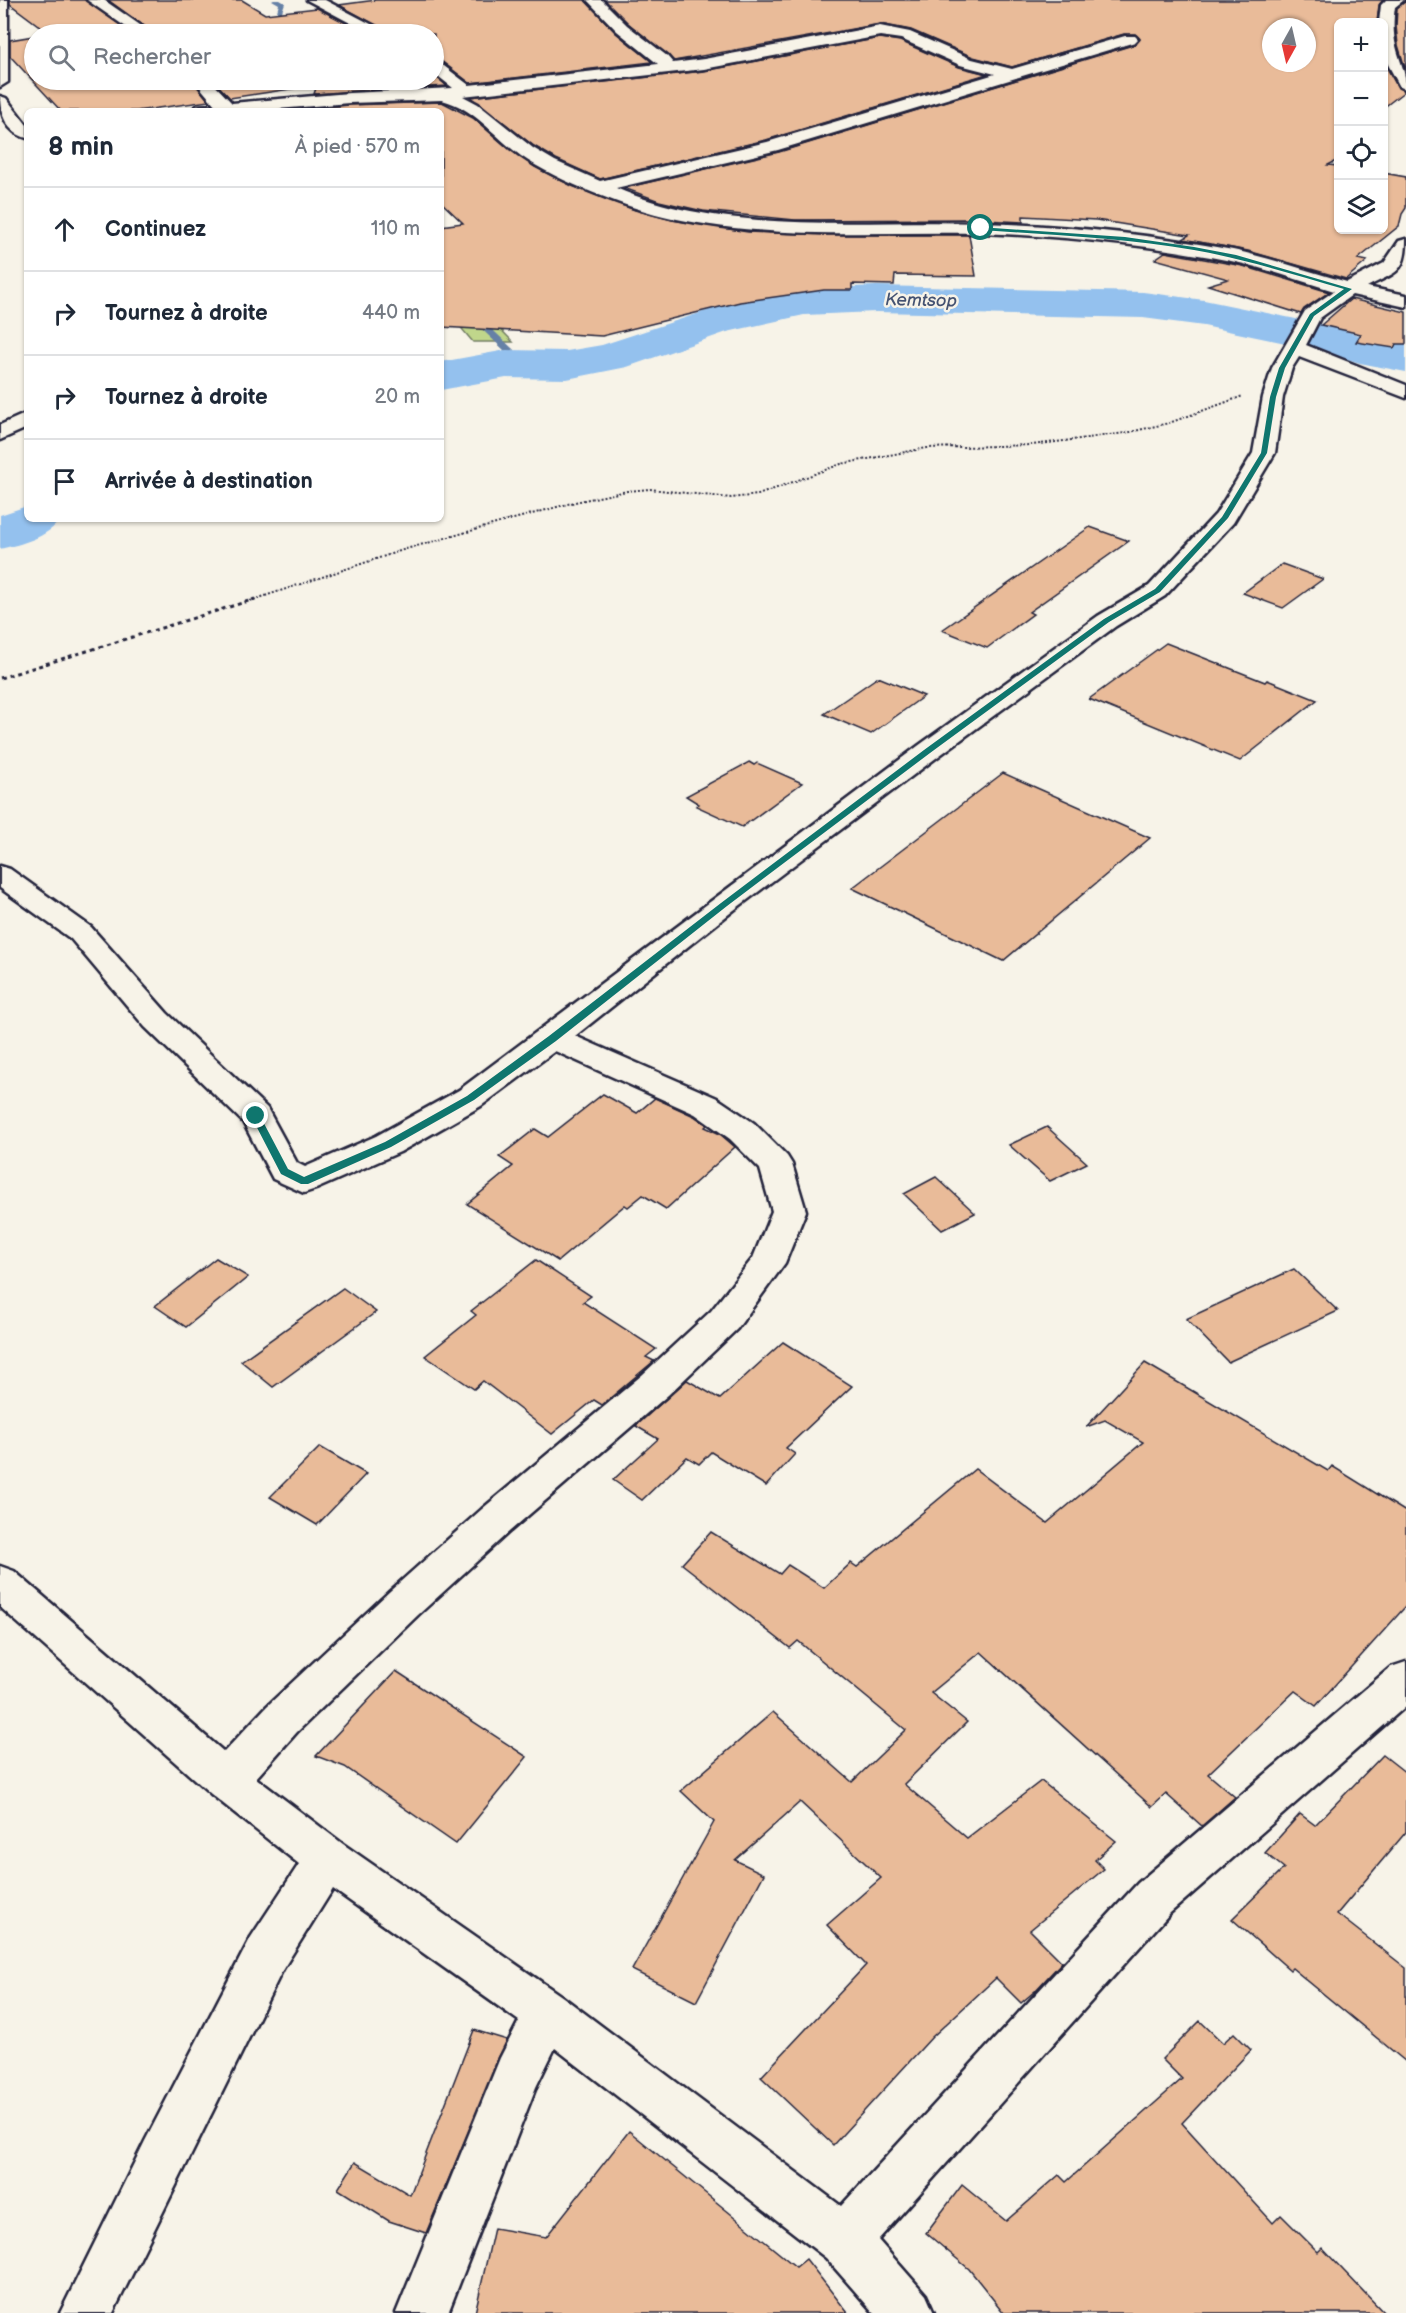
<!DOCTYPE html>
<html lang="fr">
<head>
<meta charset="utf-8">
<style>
	body { margin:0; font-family:"Balsamiq Sans",sans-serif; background:#f2f2f3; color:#1f2937 }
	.controls { position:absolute; right:18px; top:18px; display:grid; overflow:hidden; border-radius:9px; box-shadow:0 2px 4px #0004 }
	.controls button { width:54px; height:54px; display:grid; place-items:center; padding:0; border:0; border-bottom:2px solid #e0e1e3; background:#fff; color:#1f2937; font:30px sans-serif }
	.compass { position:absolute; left:1262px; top:18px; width:54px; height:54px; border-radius:50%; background:#fff; box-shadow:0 2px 4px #0004; rotate:188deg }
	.stop { position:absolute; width:18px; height:18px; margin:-14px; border:4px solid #0f766e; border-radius:50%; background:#fff }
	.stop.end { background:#0f766e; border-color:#fff; box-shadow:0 2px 6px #0008 }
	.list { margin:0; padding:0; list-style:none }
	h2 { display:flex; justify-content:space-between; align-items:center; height:78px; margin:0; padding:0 24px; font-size:26px }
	h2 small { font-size:20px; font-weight:400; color:#747a83 }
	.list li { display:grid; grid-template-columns:39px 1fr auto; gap:18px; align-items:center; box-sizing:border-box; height:84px; padding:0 24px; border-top:2px solid #e0e1e3 }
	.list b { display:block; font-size:22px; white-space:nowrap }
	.list em { font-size:20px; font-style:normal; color:#747a83 }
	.icon { flex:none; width:33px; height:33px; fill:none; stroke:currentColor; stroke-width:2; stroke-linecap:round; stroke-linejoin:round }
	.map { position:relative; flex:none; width:1406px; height:2313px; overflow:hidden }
	.search { position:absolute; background:#fff; box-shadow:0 2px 4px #0004; left:24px; top:24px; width:420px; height:66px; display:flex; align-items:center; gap:15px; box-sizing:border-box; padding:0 21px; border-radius:33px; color:#747a83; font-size:22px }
	.panel { position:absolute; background:#fff; box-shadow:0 2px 4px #0004; left:24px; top:108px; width:420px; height:414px; border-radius:9px }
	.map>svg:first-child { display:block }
	.green { fill:#c0d68b; stroke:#717c63; stroke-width:1.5 }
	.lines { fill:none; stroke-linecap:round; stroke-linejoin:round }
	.stream { fill:#6681a6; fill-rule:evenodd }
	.river { fill:#94c1ee; fill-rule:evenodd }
	.building { fill:#e9bb99; stroke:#22223b; stroke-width:1.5; fill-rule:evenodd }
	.minor-casing { stroke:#22223b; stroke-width:5 }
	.path-far1 { stroke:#22223b; stroke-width:2; stroke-dasharray:2 2; stroke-linecap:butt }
	.path { stroke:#22223b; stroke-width:3; stroke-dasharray:4 4; stroke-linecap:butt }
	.minor { fill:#f7f3e8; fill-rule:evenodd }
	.route { fill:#0f766e }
	.labels { text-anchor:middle; stroke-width:5; stroke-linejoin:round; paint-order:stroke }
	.far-water-label { font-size:18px; font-style:italic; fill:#445271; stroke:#f7f3e8 }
</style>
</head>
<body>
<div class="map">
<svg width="1406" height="2313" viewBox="0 0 1406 2313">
	<rect width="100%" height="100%" fill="#f7f3e8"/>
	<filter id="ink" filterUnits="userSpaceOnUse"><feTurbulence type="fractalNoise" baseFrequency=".0167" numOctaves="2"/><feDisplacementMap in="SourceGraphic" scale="12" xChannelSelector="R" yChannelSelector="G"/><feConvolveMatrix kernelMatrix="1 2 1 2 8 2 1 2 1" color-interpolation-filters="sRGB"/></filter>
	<g filter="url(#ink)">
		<polygon class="green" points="441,259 478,306 513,342 473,342 441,304"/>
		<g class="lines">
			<g class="stream">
				<polygon points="272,0 280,0 285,3 280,17 296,23 310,34 305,34 292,25 275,19 279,4"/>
				<path d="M386,80C400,79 406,92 412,102L405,111H399L406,102L398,88Z"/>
				<polygon points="473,317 479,317 527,362 527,366 521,366 473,321"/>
			</g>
			<g class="river">
				<polygon points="876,286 1143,292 1204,300 1325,325 1369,338 1406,344 1406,372 1360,363 1314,349 1204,326 1143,318 876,312 804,315 727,332 627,367 567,379 506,378 441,390 441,362 506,350 567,351 602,345 715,308 804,289"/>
				<path d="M27,506V519H60C48,538 21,544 0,549V515Z"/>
			</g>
		</g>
		<g class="building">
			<polygon points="10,0 85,0 133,34 44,34 50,34 10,4"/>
			<polygon points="108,0 242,0 265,14 317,8 367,34 155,34"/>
			<polygon points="376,0 585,0 616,33 652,62 470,83 441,61 434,59 434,34 392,34 339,5"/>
			<path d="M605,0H1383L1379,5L1377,22H1338V160L1328,165L1338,166V230H1383V173L1406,177V208L1402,214L1399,226L1358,259L1367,261L1346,279L1248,251L1183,239L1189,235L1096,220L1023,216V222L966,219L795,220L703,211L659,201L624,188L779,152L1136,44L1140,39L1135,34H1124L1012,67L973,57L911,30L880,24L674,61L628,23ZM1271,27H1307V63H1271Z"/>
			<polygon points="1406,1 1406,71 1398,45 1396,26 1397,8"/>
			<polygon points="34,36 34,80 192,80 209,101 136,111 61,111 10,56 10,40"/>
			<polygon points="880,38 900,41 959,67 987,74 766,140 600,179 556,159 534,146 470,97 704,71"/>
			<polygon points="1383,61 1398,88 1405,91 1383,108"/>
			<polygon points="434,75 447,86 314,94 317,85 230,98 213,80 434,80"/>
			<polygon points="442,102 473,118 510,150 535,167 572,186 635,210 672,220 748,232 825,235 969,235 976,276 895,275 894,285 852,284 852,290 824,290 740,302 602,336 441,327 441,226 463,223 441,202 441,111 306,111 307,109 349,105"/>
			<polygon points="1165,252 1243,266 1329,292 1304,309 1301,314 1208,285 1228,279 1155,259"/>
			<polygon points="1351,299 1406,312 1406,344 1396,344 1394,348 1356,342 1361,334 1321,325"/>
			<polygon points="1090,527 1129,541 1029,612 1033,614 987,648 942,630"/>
			<polygon points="1282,564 1323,579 1283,608 1243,593"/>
			<polygon points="1166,643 1265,682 1267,680 1317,700 1240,761 1089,699"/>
			<polygon points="878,677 924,696 871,734 824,714"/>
			<polygon points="749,762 754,765 757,763 802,783 742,827 696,806 699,804 686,796"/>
			<polygon points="1003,773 1150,838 1003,961 852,888"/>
			<polygon points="603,1094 637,1113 655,1098 694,1116 707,1125 705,1127 720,1134 735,1147 666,1209 643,1195 628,1207 625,1205 558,1261 467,1204 513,1166 499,1157 535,1129 548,1137"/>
			<polygon points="1047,1127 1087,1163 1050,1181 1009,1145"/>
			<polygon points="936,1177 975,1213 942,1230 904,1194"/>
			<polygon points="216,1258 248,1277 186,1327 155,1306"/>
			<polygon points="536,1260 591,1296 583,1302 656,1349 646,1357 654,1361 602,1405 594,1400 552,1434 483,1381 474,1389 425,1356 476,1315 471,1311"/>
			<polygon points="1294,1269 1338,1311 1228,1362 1186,1319"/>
			<polygon points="343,1288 376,1312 273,1387 241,1361"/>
			<polygon points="783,1342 852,1386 786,1448 795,1454 766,1486 711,1452 699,1464 687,1457 642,1500 613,1480 658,1439 636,1426 687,1380 720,1399"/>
			<polygon points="1145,1363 1328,1471 1332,1466 1406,1512 1406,1606 1316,1706 1295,1691 1208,1774 1235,1797 1202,1826 1166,1794 1152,1807 981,1652 931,1693 967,1722 904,1784 967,1838 1041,1781 1116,1841 1095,1860 1104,1869 1030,1930 1062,1962 1035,1991 1021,2003 996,1978 932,2037 833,2145 761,2077 866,1965 827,1925 881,1878 800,1802 735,1860 764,1874 696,2002 632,1970 714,1822 681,1791 773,1712 852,1782 906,1730 798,1641 790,1648 682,1564 711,1532 780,1574 788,1565 824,1588 851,1563 857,1567 975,1469 1047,1523 1143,1442 1105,1420 1086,1427"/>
			<polygon points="320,1447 366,1474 317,1525 270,1497"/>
			<polygon points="396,1671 527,1757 456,1844 345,1767 316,1756"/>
			<polygon points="1383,1755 1406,1773 1406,1832 1337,1914 1406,1968 1406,2062 1292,1968 1290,1970 1232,1919 1284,1868 1265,1853 1300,1814 1315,1825"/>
			<polygon points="1200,2021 1223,2043 1234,2033 1251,2050 1182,2123 1273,2223 1281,2215 1318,2252 1322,2248 1384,2313 1004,2313 969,2269 926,2233 962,2185 1006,2221 1059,2175 1066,2182 1182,2079 1162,2059"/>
			<polygon points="474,2030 507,2040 426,2233 389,2221 338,2189 355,2162 410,2195"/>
			<polygon points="629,2131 796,2267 806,2259 848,2313 475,2313 494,2228 546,2237"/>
		</g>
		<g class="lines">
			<defs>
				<g id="minor">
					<polygon points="0,0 8,0 8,82 0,87"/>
					<polygon points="87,0 104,0 153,34 136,34"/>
					<polygon points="307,0 325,0 390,34 371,34"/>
					<path d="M587,0H602L627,25L667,56L673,63L704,59L880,26L910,32L972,59L1012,69L1125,36H1135L1138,39L1135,42L778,150L616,188C725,236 863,219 980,223C1064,225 1150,234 1233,250C1271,258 1310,272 1347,282L1384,263L1399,241L1406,239C1406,274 1395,272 1367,287L1406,295V307L1352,295L1320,318L1306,345L1406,385V398L1299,357L1292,368L1283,397L1275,453L1233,523L1165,596L1116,626L936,758L734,910L575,1036L717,1098L754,1123L787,1156L792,1164L806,1211L785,1263L737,1329L668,1395L510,1531L418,1615L297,1732L256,1778L343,1844L563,1997L841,2206L1138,1883L1391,1667L1406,1662V1706L1170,1913L878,2240L926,2295L934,2313H874L826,2258L555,2048L536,2087L448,2313H396L500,2058L519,2021L333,1889L283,1969L113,2313H60L145,2141L251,1937L299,1864L211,1794L0,1607V1566L14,1571L224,1752L267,1706L390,1591L482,1509L642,1375L711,1311L753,1258L772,1211L760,1169L730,1139L695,1114L555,1051L481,1106L400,1152L316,1189L304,1193L273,1179L243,1122L145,1027L71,939L0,888V866L10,869L91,927L167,1013L267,1108L297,1163L305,1167L376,1136L459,1090L918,746L1098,616L1149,586L1216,514L1253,453L1263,397L1272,368L1305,311L1334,291C1300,281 1265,268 1231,261C1151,245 1061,236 980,233C877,231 773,240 672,218C629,209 557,181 521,156C495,137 474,108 442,100L349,103L254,111H189L197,106L215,105L194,80H210L232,103L349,93L453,88L434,73V61L440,63L469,85L658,64L617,31ZM880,36L901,39L960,65L995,74L767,142L600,181L555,161L533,148L478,104L463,96L704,69Z"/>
					<path d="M1386,0H1404L1395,7C1393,20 1393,33 1396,46C1400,63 1406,71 1406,89L1400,87L1384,57V22H1379L1381,5Z"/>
					<path d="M0,96L6,98L27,125V138C7,133 0,115 0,96Z"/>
					<polygon points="27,413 27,428 0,440 0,425"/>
				</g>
			</defs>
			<use href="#minor" class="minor-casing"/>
			<polyline class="path-far1" points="250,601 406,549 575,502 627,491 650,489 731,498 758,495 841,464 927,448 1032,445 1126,433 1169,423 1243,396"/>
			<polyline class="path" points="0,678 255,599"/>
			<use href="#minor" class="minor"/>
		</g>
	</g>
	<path class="route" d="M979,227L1125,237L1194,247L1236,255L1352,289L1314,316L1285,368L1276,397L1267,453L1228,518L1160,592L1109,622L930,753L727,906L556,1041L474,1100L391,1147L308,1184H301L281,1174L251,1116L252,1114H259L288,1169L304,1177L385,1142L467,1096L549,1036L721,903L924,750L1104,619L1155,589L1222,517L1261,453L1270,397L1279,368L1310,314L1344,289C1295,275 1245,259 1194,250C1124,238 1052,235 981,230Z"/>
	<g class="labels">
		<g class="far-water-label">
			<text transform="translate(921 300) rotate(1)" y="6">Kemtsop</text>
		</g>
	</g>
</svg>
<div class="controls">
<button>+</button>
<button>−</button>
<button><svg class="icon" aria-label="locate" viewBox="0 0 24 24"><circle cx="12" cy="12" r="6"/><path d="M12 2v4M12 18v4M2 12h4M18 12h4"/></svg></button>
<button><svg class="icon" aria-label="layers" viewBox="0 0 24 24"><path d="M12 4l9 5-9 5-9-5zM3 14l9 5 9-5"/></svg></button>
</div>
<svg class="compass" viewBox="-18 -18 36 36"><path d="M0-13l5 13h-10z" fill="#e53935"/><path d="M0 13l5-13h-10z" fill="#747a83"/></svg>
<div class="stop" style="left:981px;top:228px"></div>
<div class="stop end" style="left:256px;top:1116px"></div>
<div class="search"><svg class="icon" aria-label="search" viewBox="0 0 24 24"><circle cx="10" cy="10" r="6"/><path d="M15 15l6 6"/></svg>Rechercher</div>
<section class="panel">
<h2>8 min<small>À pied · 570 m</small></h2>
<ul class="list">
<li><svg class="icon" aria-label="ahead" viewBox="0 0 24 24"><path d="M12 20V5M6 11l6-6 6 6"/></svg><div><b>Continuez</b></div><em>110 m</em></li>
<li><svg class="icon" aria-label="right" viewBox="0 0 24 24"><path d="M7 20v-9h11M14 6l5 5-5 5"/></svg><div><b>Tournez à droite</b></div><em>440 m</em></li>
<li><svg class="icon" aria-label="right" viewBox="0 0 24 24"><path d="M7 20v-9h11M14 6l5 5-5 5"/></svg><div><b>Tournez à droite</b></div><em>20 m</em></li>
<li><svg class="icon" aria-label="arrive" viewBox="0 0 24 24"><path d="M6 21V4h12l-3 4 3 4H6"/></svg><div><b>Arrivée à destination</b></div></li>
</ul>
</section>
</div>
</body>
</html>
